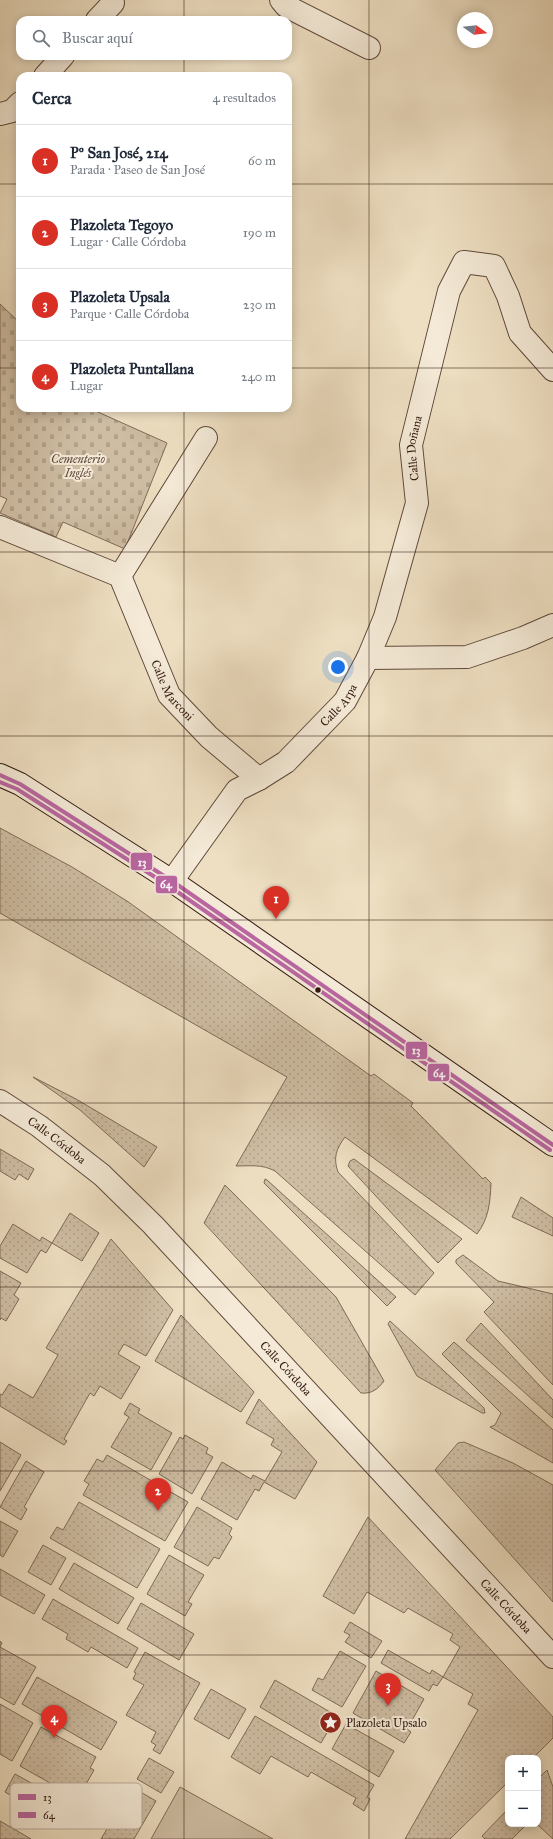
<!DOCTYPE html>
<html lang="es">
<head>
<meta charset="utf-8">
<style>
	body { margin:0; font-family:"IM FELL Great Primer",serif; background:#f6f6f7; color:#1f2937 }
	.controls { position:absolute; right:12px; bottom:12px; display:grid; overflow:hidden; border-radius:8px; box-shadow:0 2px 10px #0003 }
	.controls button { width:36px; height:36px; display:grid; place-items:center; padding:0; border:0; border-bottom:1px solid #e0e1e3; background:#fff; color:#1f2937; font:20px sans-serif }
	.compass { position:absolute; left:457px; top:12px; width:36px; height:36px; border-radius:50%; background:#fff; box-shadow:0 2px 10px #0003; rotate:105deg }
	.you { position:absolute; left:338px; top:667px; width:14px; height:14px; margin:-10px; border:3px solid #fff; border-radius:50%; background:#1a73e8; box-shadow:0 0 0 6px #1a73e833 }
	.badge { display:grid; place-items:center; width:26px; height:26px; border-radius:50%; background:#d93025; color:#fff; font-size:13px; font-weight:700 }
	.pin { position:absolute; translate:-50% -33px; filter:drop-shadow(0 1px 2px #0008) }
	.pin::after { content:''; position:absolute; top:21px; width:14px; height:12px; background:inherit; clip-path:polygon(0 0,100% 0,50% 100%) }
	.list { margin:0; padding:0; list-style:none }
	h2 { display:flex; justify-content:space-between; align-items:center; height:52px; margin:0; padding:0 16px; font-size:17px }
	h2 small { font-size:13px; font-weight:400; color:#747a83 }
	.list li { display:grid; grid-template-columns:26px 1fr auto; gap:12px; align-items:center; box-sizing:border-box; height:72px; padding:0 16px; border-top:1px solid #e0e1e3 }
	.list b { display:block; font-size:15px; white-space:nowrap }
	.list p { margin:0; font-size:13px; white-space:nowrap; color:#747a83 }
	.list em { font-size:13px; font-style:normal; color:#747a83 }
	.icon { flex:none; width:22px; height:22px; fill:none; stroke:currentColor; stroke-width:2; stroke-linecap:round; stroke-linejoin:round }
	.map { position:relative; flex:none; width:553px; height:1839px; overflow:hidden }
	.search { position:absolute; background:#fff; box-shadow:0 2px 10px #0003; left:16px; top:16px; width:276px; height:44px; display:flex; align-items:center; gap:10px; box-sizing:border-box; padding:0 14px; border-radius:12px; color:#747a83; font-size:15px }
	.panel { position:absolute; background:#fff; box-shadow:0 2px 10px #0003; left:16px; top:72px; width:276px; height:340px; border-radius:12px }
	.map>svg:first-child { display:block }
	.cemetery { fill:url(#cemetery-stones); stroke:#7f6a58 }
	.garden { fill:url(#garden-dots); stroke:#7f6a58 }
	.pitch { fill:#cebda3; stroke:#7f6a58 }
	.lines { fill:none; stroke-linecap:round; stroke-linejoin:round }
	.street-casing { stroke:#60493b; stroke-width:24 }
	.secondary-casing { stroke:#30170e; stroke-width:24 }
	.street { stroke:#f4ead7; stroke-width:22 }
	.secondary { stroke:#f4ead7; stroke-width:22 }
	.bus-1-casing { stroke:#f4ead7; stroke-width:7 }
	.bus-2-casing { stroke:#f4ead7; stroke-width:7 }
	.bus-1 { stroke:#b966a1; stroke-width:4 }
	.bus-2 { stroke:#b966a1; stroke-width:4 }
	.grid { fill:none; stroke:#30170e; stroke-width:1; stroke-opacity:0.55 }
	.bus-dot { fill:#30170e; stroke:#f4ead7; stroke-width:1.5 }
	.labels { text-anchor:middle; stroke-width:4; stroke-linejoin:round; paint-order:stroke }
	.street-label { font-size:12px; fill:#30170e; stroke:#f4ead7 }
	.park-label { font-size:12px; font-style:italic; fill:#5f493b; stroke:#f4ead7 }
	.poi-label { font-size:12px; fill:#30170e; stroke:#f4ead7; text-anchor:start }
	.key { fill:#f4ead7; stroke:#b9ab9b; stroke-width:1 }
	.key-label { font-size:11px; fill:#30170e }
	.line-badge { stroke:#f4ead7; stroke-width:1.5 }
	.badge-label { font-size:11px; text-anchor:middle; font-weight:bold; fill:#fff }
</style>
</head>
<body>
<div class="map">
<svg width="553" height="1839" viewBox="0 0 553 1839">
	<defs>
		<pattern id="cemetery-stones" width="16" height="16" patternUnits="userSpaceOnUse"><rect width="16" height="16" fill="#cebda3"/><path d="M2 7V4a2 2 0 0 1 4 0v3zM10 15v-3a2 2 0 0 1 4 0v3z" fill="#b1a28b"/></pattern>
		<pattern id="garden-dots" width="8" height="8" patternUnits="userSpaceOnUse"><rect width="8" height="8" fill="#cebda3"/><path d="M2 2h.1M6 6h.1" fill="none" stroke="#b1a28b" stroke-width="1.8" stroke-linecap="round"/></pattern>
	</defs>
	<rect width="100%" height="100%" fill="#eedfc2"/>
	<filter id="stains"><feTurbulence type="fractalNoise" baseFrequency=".005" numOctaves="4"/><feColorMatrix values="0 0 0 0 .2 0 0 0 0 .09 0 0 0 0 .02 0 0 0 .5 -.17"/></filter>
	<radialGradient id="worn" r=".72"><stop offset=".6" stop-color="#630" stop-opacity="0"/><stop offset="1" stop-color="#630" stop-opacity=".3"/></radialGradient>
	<polygon class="cemetery" points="0,304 20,323 20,408 89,408 167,443 125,549 63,522 56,537 0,513 7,499 0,496"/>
	<g class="garden">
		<path d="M0,828L72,867L127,901L371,1076L374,1074L413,1103L411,1106L483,1179L485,1177L491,1183C490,1203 489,1218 477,1234L345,1137C336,1149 333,1158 338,1172L434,1273L415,1295L275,1171C262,1164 250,1166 236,1166L287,1077L0,913Z"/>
		<polygon points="33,1077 76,1099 157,1147 144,1167 80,1110"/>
		<polygon points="0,1149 34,1169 28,1180 19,1174 15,1180 0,1171"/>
		<polygon points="354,1159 462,1239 438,1263 348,1166 350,1161"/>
		<polygon points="265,1179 267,1180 396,1297 387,1306 264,1183"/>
		<path d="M225,1185L336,1297L384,1381C378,1389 372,1394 361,1393L204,1223Z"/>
		<polygon points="521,1197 553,1218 553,1236 512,1217"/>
		<polygon points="70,1213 99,1233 82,1261 52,1243 46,1253 41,1250 27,1273 0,1258 0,1246 13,1224 40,1241 42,1237 52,1243"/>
		<polygon points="111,1239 173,1310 146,1356 124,1344 118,1354 140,1367 121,1399 100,1386 94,1396 90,1393 64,1439 67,1441 64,1445 0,1406 0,1394 2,1395 9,1384 33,1398 58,1355 46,1348"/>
		<polygon points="463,1255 498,1281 553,1294 553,1385 484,1312 494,1302 456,1263 456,1260"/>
		<polygon points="0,1271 21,1283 14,1295 19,1299 6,1321 1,1318 0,1320"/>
		<polygon points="181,1315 254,1392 241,1412 155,1361"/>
		<polygon points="390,1321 484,1408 485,1413 482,1413 417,1376 388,1324"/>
		<polygon points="481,1323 553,1400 553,1418 466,1340"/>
		<polygon points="454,1342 553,1430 553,1463 490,1427 495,1425 501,1413 442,1354"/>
		<polygon points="259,1399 317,1462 295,1499 264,1482 259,1491 255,1489 237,1520 201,1499 222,1462 251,1479 253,1475 265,1481 282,1452 271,1445 274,1439 246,1423"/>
		<polygon points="130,1403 140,1409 138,1413 172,1433 151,1470 111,1447 129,1417 124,1414"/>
		<polygon points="185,1435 208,1448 206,1453 213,1457 192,1494 159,1474 180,1437 183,1439"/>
		<polygon points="0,1442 21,1455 0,1491"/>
		<polygon points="464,1442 513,1463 553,1485 553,1602 435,1470 458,1443"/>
		<polygon points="107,1455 188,1502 165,1541 83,1495 89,1484 84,1481 97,1459 103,1462"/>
		<polygon points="26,1461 44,1472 24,1507 27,1509 21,1520 0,1507"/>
		<polygon points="79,1502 160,1549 137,1588 50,1538 57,1527 63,1530"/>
		<polygon points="197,1507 232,1528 229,1534 232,1537 219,1559 214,1557 208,1566 174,1547"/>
		<polygon points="368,1517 553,1717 553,1738 533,1758 508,1758 508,1782 450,1839 405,1839 478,1710 468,1704 473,1694 443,1677 437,1686 433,1684 429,1691 381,1663 388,1650 430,1674 432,1670 443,1677 460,1647 450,1640 453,1634 408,1608 404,1613 367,1592 354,1614 323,1596"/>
		<polygon points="0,1521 18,1531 3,1557 0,1555"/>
		<polygon points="43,1545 66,1558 51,1585 28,1572"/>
		<polygon points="169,1555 204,1575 188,1602 192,1604 185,1616 147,1594"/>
		<polygon points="74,1563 134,1598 118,1624 59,1589"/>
		<polygon points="0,1569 45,1595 34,1614 0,1595"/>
		<polygon points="53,1599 138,1648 127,1668 91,1647 88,1652 66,1639 68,1634 42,1619"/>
		<polygon points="141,1603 194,1634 179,1660 127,1629"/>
		<polygon points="350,1622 382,1641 371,1658 345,1642 350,1635 344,1632"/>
		<polygon points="0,1641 2,1643 0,1647 36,1667 14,1705 0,1697"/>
		<polygon points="340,1651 366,1666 342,1707 312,1690 318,1678 323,1680"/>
		<polygon points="145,1652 200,1683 160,1754 153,1750 156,1745 151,1742 156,1732 126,1715 144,1685 133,1679 136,1673 134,1672"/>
		<polygon points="376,1671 424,1699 407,1729 411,1732 404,1743 353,1713"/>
		<polygon points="37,1677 117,1722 101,1750 22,1704"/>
		<polygon points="275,1680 337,1716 321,1743 260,1707"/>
		<polygon points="211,1689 246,1709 229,1739 194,1719"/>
		<polygon points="0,1704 33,1723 12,1761 0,1754"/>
		<polygon points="255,1716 374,1785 367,1797 370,1799 364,1811 353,1804 356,1798 311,1772 308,1777 271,1756 260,1774 231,1757"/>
		<polygon points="346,1724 394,1751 379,1777 332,1749"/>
		<polygon points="41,1727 96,1757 90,1768 94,1770 81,1793 77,1791 73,1796 20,1766"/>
		<polygon points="149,1758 174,1772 161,1793 137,1779"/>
		<polygon points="547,1770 553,1787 553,1839 537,1824 538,1779"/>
		<polygon points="15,1774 69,1804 58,1822 5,1792"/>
		<polygon points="132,1787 156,1801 134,1839 101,1839 116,1814 111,1811 124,1788 129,1791"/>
		<polygon points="508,1809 508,1824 527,1824 512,1839 485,1839 482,1836"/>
		<polygon points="0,1821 31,1839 0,1839"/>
	</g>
	<polygon class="pitch" points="180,1787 273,1839 151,1839"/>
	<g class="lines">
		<defs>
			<g id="street">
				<polyline points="281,0 286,6 369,48"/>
				<polyline points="97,20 113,3"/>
				<polyline points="45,76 63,56"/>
				<polyline points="0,114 12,111 20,103"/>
				<path id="s1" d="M0,527L120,576L169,695L209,737L259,779"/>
				<polyline points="120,576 206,438"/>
				<polyline points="368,658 467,657 523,638 553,625"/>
				<path id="s2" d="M172,881L237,790L259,779L286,762L345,701L368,658L385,617L417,503L411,445L449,291L464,262L494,266L508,296L520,333L553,370"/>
				<path id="s3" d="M0,1101L39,1126L102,1175L153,1225L553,1657"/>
			</g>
			<polyline id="secondary" points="0,775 20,784 172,881 553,1145"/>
		</defs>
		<use href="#street" class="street-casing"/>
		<use href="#secondary" class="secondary-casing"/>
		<use href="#street" class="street"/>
		<use href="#secondary" class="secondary"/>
		<defs>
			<polyline id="bus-1" points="0,775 20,784 172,881 553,1145"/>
			<polyline id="bus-2" points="0,782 17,789 169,886 550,1150"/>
		</defs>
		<use href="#bus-1" class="bus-1-casing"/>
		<use href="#bus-2" class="bus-2-casing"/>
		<use href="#bus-1" class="bus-1"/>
		<use href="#bus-2" class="bus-2"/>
	</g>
	<path class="grid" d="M184,0V20M369,0V1839M184,56V76M0,184H20M288,184H553M0,368H20M288,368H553M184,408V1839M0,552H553M0,736H553M0,920H553M0,1103H553M0,1287H553M0,1471H553M0,1655H553"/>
	<defs>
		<symbol id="sight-disc" viewBox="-11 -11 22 22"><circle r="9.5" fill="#8f2418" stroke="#f4ead7"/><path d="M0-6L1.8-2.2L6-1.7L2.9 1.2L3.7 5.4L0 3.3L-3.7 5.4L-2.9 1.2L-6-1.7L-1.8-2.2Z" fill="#fff"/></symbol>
	</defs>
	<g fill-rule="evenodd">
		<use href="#sight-disc" x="318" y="1710" width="25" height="25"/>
	</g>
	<circle class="bus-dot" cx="318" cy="990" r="3.5"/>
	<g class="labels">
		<g class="street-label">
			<text dy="4" stroke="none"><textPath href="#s2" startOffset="520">Calle Doñana</textPath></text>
			<text dy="4" stroke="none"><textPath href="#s1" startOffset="256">Calle Marconi</textPath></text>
			<text dy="4" stroke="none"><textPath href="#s2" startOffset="246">Calle Arpa</textPath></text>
			<text dy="4" stroke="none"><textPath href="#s3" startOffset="69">Calle Córdoba</textPath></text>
			<text dy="4" stroke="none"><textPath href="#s3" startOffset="393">Calle Córdoba</textPath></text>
			<text dy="4" stroke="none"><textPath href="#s3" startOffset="717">Calle Córdoba</textPath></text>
		</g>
		<g class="park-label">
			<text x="78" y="463">Cementerio<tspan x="78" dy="14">Inglés</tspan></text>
		</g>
		<g class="poi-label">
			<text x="346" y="1727">Plazoleta Upsalo</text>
		</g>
	</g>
	<rect x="10" y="1783" width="132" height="46" rx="6" class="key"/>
	<rect x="18" y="1794" width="18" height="6" fill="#b966a1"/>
	<rect x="18" y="1812" width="18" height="6" fill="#b966a1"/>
	<g class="key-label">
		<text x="43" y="1801">13</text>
		<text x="43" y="1819">64</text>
	</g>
	<g class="line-badge">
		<rect x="130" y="852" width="23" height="19" rx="4" fill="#b966a1"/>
		<rect x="155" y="875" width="23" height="19" rx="4" fill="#b966a1"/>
		<rect x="405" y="1041" width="23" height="19" rx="4" fill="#b966a1"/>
		<rect x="427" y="1063" width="23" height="19" rx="4" fill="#b966a1"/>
	</g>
	<g class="badge-label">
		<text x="142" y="866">13</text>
		<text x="166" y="888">64</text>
		<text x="416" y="1054">13</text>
		<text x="439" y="1077">64</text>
	</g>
	<rect width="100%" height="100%" filter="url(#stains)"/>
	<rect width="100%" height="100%" fill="url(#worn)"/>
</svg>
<div class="controls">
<button>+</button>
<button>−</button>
</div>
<svg class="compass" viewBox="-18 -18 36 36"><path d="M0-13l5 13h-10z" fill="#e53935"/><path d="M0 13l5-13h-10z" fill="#747a83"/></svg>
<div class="you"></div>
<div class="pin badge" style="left:276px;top:919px">1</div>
<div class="pin badge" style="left:158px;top:1511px">2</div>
<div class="pin badge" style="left:388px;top:1706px">3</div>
<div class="pin badge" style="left:54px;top:1738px">4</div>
<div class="search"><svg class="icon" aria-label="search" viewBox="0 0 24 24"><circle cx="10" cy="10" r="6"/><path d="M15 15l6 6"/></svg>Buscar aquí</div>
<section class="panel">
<h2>Cerca<small>4 resultados</small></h2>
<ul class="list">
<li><span class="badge">1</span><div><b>Pº San José, 214</b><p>Parada · Paseo de San José</p></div><em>60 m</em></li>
<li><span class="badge">2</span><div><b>Plazoleta Tegoyo</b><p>Lugar · Calle Córdoba</p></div><em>190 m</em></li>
<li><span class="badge">3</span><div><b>Plazoleta Upsala</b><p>Parque · Calle Córdoba</p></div><em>230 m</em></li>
<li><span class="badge">4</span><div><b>Plazoleta Puntallana</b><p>Lugar</p></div><em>240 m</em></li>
</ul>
</section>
</div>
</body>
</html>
